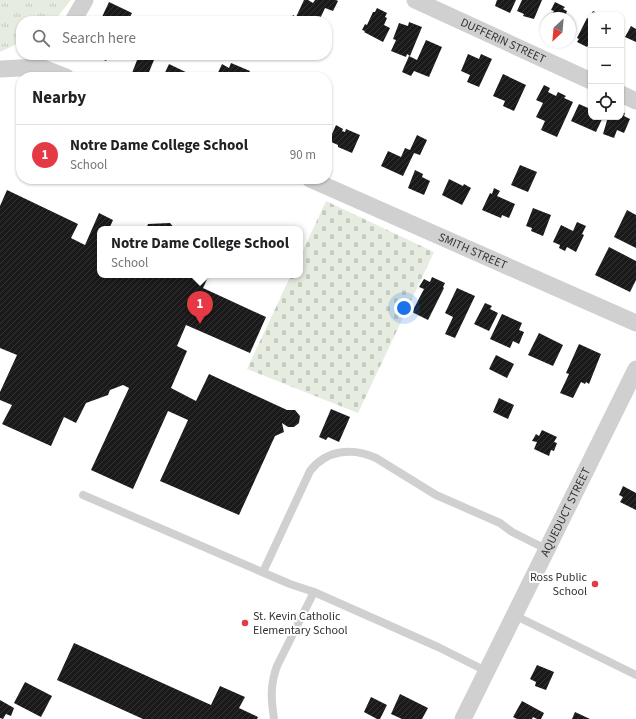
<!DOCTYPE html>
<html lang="en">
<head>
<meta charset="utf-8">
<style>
	body { margin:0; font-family:"Source Sans 3",sans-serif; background:#f2f2f2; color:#202124 }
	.controls { position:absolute; right:12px; top:12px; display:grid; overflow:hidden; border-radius:8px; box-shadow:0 1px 3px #0004 }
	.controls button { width:36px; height:36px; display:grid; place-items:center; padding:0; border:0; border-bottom:1px solid #e0e0e0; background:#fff; color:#202124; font:20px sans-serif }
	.compass { position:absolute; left:540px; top:12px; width:36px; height:36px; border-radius:50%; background:#fff; box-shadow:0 1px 3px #0004; rotate:206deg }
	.you { position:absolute; left:404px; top:308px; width:14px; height:14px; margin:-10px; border:3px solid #fff; border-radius:50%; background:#1a73e8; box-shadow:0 0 0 6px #1a73e833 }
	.badge { display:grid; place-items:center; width:26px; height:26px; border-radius:50%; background:#e63946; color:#fff; font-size:13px; font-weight:700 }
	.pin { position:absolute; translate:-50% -33px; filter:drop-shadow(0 1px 2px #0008) }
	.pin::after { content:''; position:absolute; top:21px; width:14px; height:12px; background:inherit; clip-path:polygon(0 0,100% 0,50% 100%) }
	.popup { position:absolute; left:97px; top:226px; width:206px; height:52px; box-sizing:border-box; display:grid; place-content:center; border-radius:8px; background:#fff; filter:drop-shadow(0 1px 3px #0005); font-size:13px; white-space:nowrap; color:#757577 }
	.popup b { font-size:15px; color:#202124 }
	.popup::after { content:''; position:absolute; left:50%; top:100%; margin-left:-8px; border:8px solid transparent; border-top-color:#fff }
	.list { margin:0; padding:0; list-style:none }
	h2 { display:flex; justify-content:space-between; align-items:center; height:52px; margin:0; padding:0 16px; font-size:17px }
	h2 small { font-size:13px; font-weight:400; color:#757577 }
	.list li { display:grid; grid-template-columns:26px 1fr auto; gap:12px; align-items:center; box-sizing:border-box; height:60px; padding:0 16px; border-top:1px solid #e0e0e0 }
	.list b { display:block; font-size:15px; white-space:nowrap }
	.list p { margin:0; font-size:13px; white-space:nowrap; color:#757577 }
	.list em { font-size:13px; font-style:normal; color:#757577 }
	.icon { flex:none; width:22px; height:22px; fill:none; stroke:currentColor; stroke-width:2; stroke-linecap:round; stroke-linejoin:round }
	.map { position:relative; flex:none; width:636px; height:719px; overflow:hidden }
	.search { position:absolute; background:#fff; box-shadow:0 1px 3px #0004; left:16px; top:16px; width:316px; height:44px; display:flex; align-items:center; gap:10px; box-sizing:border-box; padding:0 14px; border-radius:16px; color:#757577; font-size:15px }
	.panel { position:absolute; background:#fff; box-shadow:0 1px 3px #0004; left:16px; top:72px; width:316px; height:112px; border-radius:16px }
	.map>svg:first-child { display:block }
	.grass { fill:url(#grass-tufts) }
	.cemetery { fill:url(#cemetery-stones) }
	.building { fill:url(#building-hatch) }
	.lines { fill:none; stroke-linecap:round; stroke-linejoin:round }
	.service { stroke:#d0d0d0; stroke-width:8 }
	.minor { stroke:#d0d0d0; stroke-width:17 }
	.poi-dot { fill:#e63946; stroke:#fff; stroke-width:1.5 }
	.labels { text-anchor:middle; stroke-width:4; stroke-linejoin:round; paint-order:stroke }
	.street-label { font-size:12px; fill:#333; stroke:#fff }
	.poi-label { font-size:12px; fill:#333; stroke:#fff; text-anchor:end }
</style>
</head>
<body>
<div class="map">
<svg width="636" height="719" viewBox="0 0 636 719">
	<defs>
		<pattern id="grass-tufts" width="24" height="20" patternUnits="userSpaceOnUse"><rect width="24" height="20" fill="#e6ecdf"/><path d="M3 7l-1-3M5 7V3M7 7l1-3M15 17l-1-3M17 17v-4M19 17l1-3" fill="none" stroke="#c6cbc0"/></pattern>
		<pattern id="cemetery-stones" width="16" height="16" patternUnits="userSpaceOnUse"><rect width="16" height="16" fill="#e6ecdf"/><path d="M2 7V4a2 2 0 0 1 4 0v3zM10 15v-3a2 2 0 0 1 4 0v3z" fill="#c6cbc0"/></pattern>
		<pattern id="building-hatch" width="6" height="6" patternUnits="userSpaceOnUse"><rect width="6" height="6" fill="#1a1a1a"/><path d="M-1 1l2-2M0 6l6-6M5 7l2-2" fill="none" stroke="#333"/></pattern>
	</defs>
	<rect width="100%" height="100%" fill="#fff"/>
	<polygon class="grass" points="0,0 71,0 54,21 21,21 21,42 0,52"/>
	<polygon class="cemetery" points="326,201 434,252 358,413 247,369 291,275 300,275 300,257"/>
	<g class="building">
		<polygon points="304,0 308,0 313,3 315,0 336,0 338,1 333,11 325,8 319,21 290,21 293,15 296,17"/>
		<polygon points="497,0 516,0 510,13 495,6"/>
		<polygon points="522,0 542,0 534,19 523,16 524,14 517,11"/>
		<polygon points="109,2 132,13 128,21 110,21 102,17"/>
		<polygon points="555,2 565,7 563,9 567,11 565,16 569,18 550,18 554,11 551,10"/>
		<polygon points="377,8 387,13 385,17 387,18 384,25 390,28 383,42 364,32 365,31 362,30 365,24 367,25 373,12 375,12"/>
		<polygon points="593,11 601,15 591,15"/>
		<polygon points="591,16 591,44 589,44 587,47 577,42 579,39 577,38 587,18 589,19"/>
		<polygon points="409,22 422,27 410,56 407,54 406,57 391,51 396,40 393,39 399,23 408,26"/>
		<polygon points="631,26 636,29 636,42 625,37"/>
		<polygon points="426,40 442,47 429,77 414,71 411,76 402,72 409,56 417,60"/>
		<polygon points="468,54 479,59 481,54 492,59 479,87 467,82 470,75 461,71"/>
		<polygon points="94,55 109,55 106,61"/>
		<polygon points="139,55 156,55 147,77 133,77 134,73 132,73"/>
		<polygon points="231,63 250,71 247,77 216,77 222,64 229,68"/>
		<polygon points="169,64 196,77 163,77"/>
		<polygon points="503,74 526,85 514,111 503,106 505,101 493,96"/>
		<polygon points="544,85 550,88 548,92 556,96 558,92 566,96 564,98 573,102 557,137 541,130 545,121 536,117 543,103 536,100"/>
		<polygon points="591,101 591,117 603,117 596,132 571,121 579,104 588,108"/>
		<polygon points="621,112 625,113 624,116 630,119 624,133 617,130 614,138 603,134 608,117 621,117"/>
		<polygon points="336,125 343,129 342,131 345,132 346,129 360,135 352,153 338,147 338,145 329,141"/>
		<polygon points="417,135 427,140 420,155 414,153 403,176 381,166 388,151 401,157 405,148 410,150"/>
		<polygon points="520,165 537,172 528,192 511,185"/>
		<polygon points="415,170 423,174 422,177 430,181 424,195 408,188"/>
		<polygon points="449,179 463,186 464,184 471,188 462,205 442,195"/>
		<polygon points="494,188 500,191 497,196 515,204 509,218 502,215 501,218 482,210 490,193 492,194"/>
		<polygon points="7,190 78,224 71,238 85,245 99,213 113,220 109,229 100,229 100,248 98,251 100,252 100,275 209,275 203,288 266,317 250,353 186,325 177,346 187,351 171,388 196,401 209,374 287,410 295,410 300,416 299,423 294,427 288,427 282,423 284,432 275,436 239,515 160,481 188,420 168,411 133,489 91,470 129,388 123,385 110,390 108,395 86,403 76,423 64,417 51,446 2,424 12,405 0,400 0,392 17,355 0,348 0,206"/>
		<polygon points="533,208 551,215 543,236 531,231 532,228 526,226"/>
		<polygon points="627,210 636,215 636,248 614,237"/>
		<polygon points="577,222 586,226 582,234 584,235 576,252 567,247 565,251 559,248 560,245 553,242 561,225 573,231"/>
		<polygon points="170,223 175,229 146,229 148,224"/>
		<polygon points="609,247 636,261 636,280 630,292 595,275"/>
		<polygon points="432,277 445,283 443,287 444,288 428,320 412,312 424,289 419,287 424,279 430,282"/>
		<polygon points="457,288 475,296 455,338 445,334 453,317 445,313"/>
		<polygon points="485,303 492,306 490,309 498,313 489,331 474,324"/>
		<polygon points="502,314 522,323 519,330 524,332 519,344 513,341 510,348 490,339"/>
		<polygon points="539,333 563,345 553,366 528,355"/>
		<polygon points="579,344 601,354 589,384 586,382 585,384 581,382 573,398 560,393 569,374 566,373"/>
		<polygon points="496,355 514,364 507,378 489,369"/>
		<polygon points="499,398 514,405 508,419 493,412"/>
		<polygon points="331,409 350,417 339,442 328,437 326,440 319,437"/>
		<polygon points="542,430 557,437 554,442 557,443 554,451 551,450 549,456 534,449 537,442 532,441 536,434 539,436"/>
		<polygon points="623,486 636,493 636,510 620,502 623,497 619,495"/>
		<polygon points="74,643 211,705 220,686 245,697 239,708 258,717 257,719 143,719 57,680"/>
		<polygon points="537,665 554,672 546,690 535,686 536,682 530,679"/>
		<polygon points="25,682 52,696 41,717 14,703"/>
		<polygon points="400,694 428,708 422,719 402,719 391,714"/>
		<polygon points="371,697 387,705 380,719 377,719 364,712"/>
		<polygon points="0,700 14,708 11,716 6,714 3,719 0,718"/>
		<polygon points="522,701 544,713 541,719 537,719 533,717 532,719 517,719 513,717"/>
		<polygon points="575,712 590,719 572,719"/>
	</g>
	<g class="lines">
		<g class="service">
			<polyline points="83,495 290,584 314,592 438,647 486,671"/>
			<path d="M263,572L310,471C326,450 352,447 376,458L436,495L500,523L512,532L546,549"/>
			<polyline points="514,615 636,675"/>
			<path d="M274,719C271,699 270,685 277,666L314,592"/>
		</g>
		<g class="minor">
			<path id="s1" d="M415,0L591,81"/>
			<polyline points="73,21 85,0"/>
			<polyline points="0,69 40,67 66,77"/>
			<polyline points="621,94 636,101"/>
			<path id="s2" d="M310,179L636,323"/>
			<path id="s3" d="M463,719L636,369"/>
		</g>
	</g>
	<g class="poi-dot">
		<circle cx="595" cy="584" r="4"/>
		<circle cx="245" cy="623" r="4"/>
	</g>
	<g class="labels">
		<g class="street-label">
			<text dy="4" stroke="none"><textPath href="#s1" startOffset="97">DUFFERIN STREET</textPath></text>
			<text dy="4" stroke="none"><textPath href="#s2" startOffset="178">SMITH STREET</textPath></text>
			<text dy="4" stroke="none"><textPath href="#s3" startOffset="231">AQUEDUCT STREET</textPath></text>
		</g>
		<g class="poi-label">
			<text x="587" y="581">Ross Public<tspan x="587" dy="14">School</tspan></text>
			<text x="253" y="620" text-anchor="start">St. Kevin Catholic<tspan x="253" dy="14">Elementary School</tspan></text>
		</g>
	</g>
</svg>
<div class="controls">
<button>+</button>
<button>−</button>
<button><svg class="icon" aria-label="locate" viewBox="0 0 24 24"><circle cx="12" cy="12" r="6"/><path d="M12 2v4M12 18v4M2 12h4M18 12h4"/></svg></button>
</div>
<svg class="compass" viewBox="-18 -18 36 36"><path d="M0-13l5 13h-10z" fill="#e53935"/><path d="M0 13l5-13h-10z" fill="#757577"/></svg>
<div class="you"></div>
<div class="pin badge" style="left:200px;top:324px">1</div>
<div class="popup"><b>Notre Dame College School</b>School</div>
<div class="search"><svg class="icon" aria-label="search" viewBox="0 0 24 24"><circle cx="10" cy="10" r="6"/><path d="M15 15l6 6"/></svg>Search here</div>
<section class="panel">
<h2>Nearby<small></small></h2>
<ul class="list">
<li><span class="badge">1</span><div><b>Notre Dame College School</b><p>School</p></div><em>90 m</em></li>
</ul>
</section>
</div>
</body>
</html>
